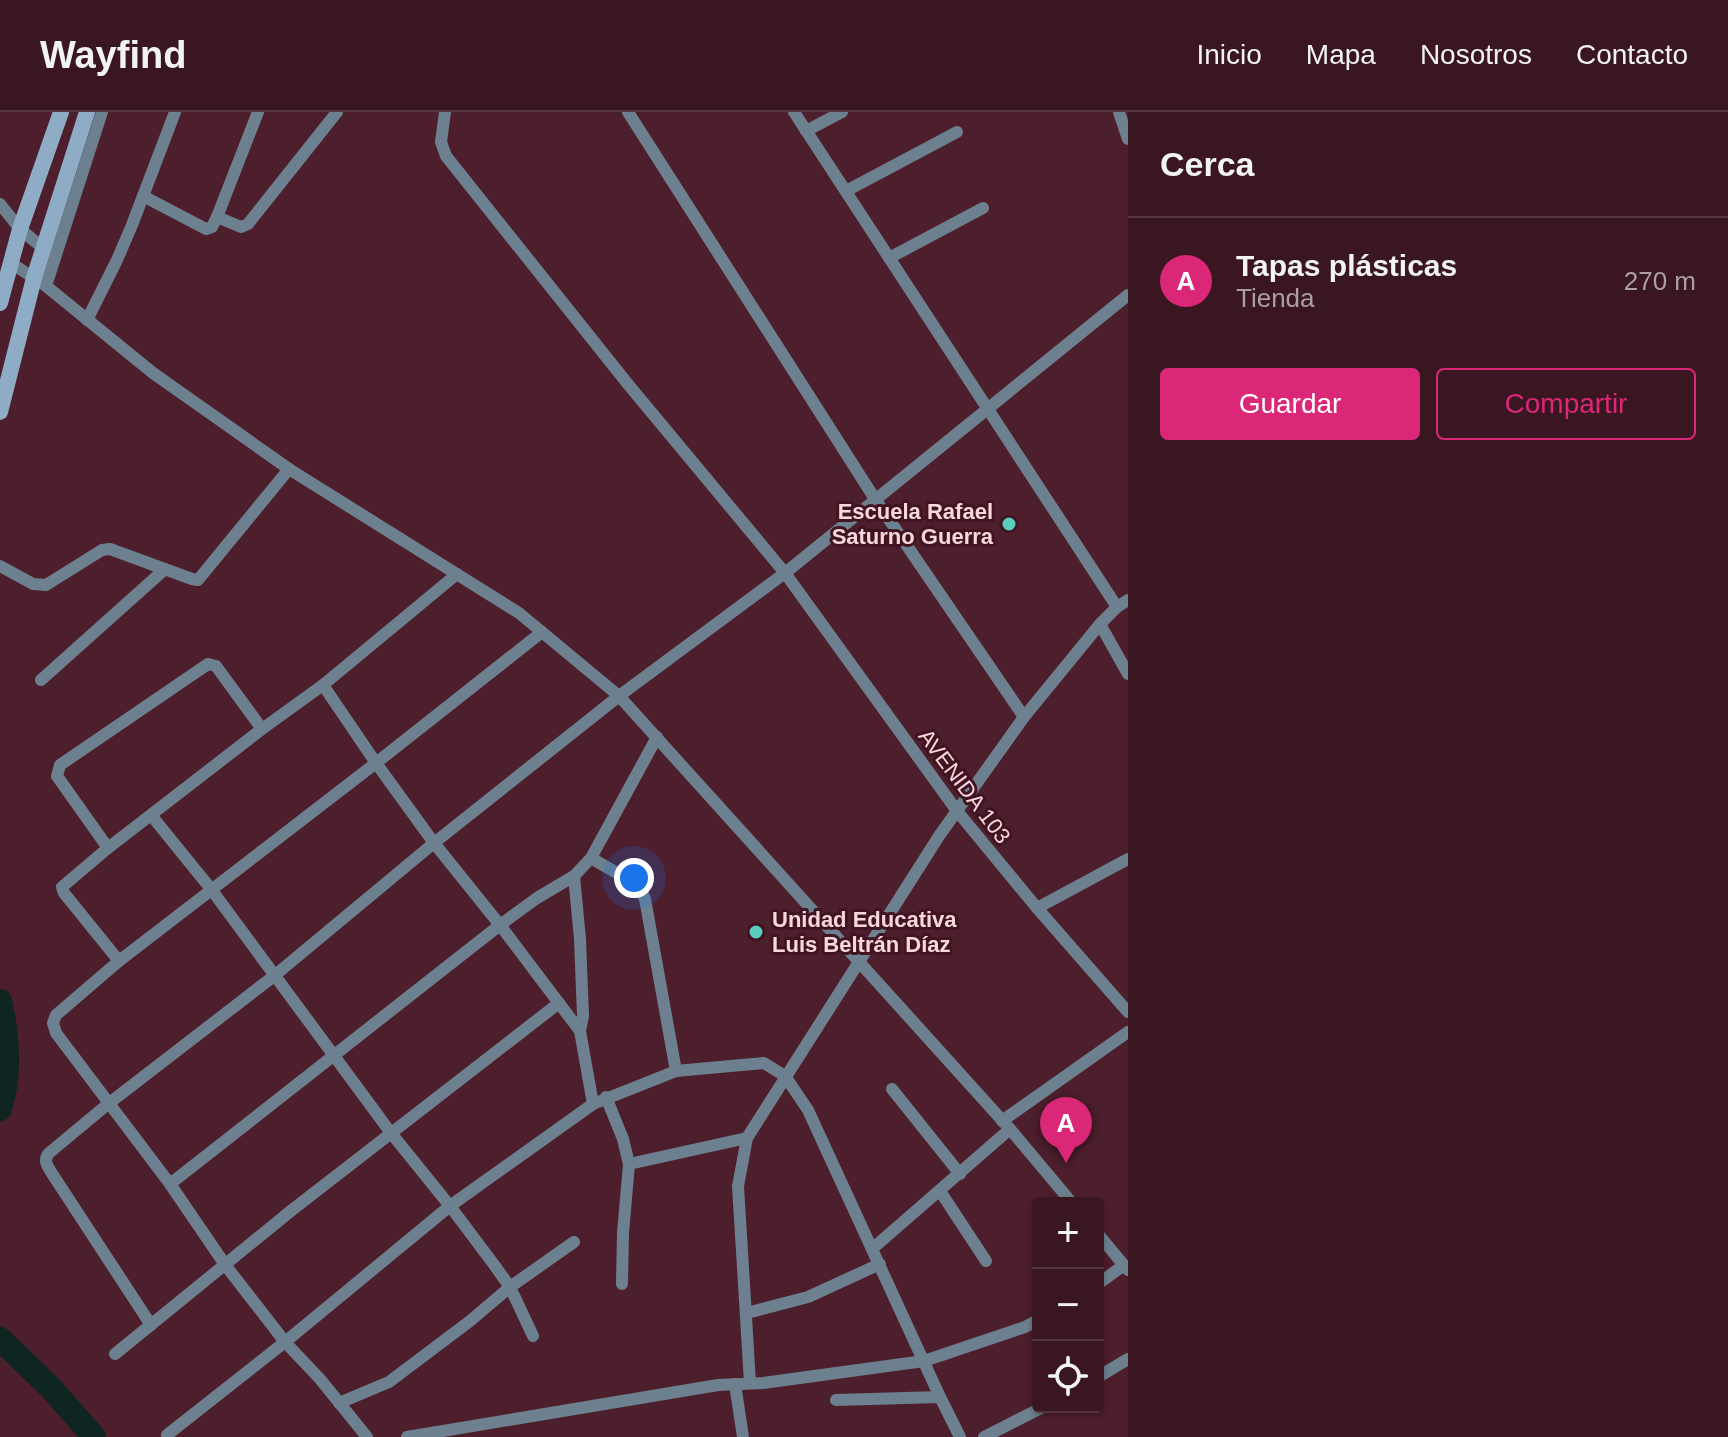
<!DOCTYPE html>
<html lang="es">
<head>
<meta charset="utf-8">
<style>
	body { margin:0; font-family:Helvetica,sans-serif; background:#45232e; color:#f1f3f6 }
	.controls { position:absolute; right:24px; bottom:24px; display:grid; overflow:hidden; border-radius:8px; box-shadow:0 2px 6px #0004 }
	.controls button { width:72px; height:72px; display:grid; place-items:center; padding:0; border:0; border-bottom:2px solid #54353f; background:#3a1621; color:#f1f3f6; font:40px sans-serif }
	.you { position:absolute; left:634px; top:766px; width:28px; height:28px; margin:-20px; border:6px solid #fff; border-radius:50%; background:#1a73e8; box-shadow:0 0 0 12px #1a73e833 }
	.badge { display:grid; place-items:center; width:52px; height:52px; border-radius:50%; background:#db2777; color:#fff; font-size:26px; font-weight:700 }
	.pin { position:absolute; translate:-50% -66px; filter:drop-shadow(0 2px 4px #0008) }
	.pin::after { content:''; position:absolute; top:42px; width:28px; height:24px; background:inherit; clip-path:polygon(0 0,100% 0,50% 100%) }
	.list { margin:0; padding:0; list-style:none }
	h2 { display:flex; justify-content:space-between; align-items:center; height:104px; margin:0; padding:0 32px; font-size:34px }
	h2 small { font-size:26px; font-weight:400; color:#ab9fa5 }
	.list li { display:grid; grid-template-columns:52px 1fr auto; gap:24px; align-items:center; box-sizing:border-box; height:128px; padding:0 32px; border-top:2px solid #54353f }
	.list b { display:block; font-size:30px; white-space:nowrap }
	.list p { margin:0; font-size:26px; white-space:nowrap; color:#ab9fa5 }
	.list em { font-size:26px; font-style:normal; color:#ab9fa5 }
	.actions { display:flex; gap:16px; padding:24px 32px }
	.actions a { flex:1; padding:18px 0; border:2px solid #db2777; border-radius:8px; text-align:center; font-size:28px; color:#db2777 }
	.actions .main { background:#db2777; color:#fff }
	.icon { flex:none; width:44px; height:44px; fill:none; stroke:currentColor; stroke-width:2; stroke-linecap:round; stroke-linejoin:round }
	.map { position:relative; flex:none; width:1128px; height:1325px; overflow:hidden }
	header { display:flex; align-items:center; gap:48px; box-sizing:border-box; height:112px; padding:0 40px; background:#3a1621; border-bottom:2px solid #54353f }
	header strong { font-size:38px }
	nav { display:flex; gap:44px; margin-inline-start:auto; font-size:28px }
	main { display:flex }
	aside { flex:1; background:#3a1621 }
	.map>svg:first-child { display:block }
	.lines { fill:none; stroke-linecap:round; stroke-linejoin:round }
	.river { stroke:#0e2522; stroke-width:24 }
	.minor { stroke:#6d808f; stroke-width:12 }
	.secondary { stroke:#8eacc6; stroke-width:16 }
	.poi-dot { fill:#59cebf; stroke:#421422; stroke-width:3 }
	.labels { text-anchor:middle; stroke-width:6; stroke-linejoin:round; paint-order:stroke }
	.poi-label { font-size:22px; font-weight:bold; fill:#f8d8df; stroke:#421422; text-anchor:end }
	.street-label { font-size:22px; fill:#f8d8df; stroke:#421422 }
</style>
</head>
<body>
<header>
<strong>Wayfind</strong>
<nav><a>Inicio</a><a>Mapa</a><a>Nosotros</a><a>Contacto</a></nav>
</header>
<main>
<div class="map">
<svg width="1128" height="1325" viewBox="0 0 1128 1325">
	<rect width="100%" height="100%" fill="#4d1e2c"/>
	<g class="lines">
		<g class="river">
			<path d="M0,889C8,924 11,962 0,997"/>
			<polyline points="0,1227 50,1275 94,1325"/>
		</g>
		<g class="minor">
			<polyline points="445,0 441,30 446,44 627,271 785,461 957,699 1037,796 1128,900"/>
			<polyline points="628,0 875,387 1024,605"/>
			<polyline points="794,0 1117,495"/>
			<polyline points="1119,0 1128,27"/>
			<polyline points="806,19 842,0"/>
			<polyline points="846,79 957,20"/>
			<polyline points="143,84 206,117 212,115 217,105 241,115 248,112 337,0"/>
			<polyline points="0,92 20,117 43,136"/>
			<polyline points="217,105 258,0"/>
			<polyline points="889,146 983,96"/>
			<polyline points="11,151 46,174 153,261 289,357 519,501 619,584 1010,1017 1072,1091"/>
			<polyline points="46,174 102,0"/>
			<polyline points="87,208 117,148 132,113 175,0"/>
			<polyline points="0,454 33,472 46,473 102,438 110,437 192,467 198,468 289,357"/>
			<polyline points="1100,512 1128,562"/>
			<polyline points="41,568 165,457"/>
			<polyline points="323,573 376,651 434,731 500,813 580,919 593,992"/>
			<polyline points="151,703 211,777 391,1021 450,1094 495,1154 510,1175 533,1224"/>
			<polyline points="108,736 57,664 60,653 208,552 216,554 262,617"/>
			<polyline points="591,746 634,771 640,776 645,787 676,959"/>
			<polyline points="574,764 580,827 583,904 580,919"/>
			<polyline points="1037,796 1128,747"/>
			<polyline points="119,849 64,781 62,775 108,736 262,617 323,573 457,462"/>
			<polyline points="892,977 960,1062"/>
			<polyline points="606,985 623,1027 629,1052 623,1121 622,1172"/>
			<polyline points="1002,1009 1128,920"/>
			<polyline points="629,1052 747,1026"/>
			<polyline points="170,1072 500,813 537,786 574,764 591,746 657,625"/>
			<polyline points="940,1079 986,1149"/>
			<polyline points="1098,1122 1128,1158"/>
			<polyline points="872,1137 1010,1017"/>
			<polyline points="1098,1172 1124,1153"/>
			<polyline points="747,1201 808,1185 880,1152"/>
			<path d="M151,1213L51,1060C47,1053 43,1048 49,1041L108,992L274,864L434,731L619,584L785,461L1128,183"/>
			<polyline points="115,1242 292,1098 559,891"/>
			<polyline points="1098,1265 1128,1247"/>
			<polyline points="750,1271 738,1074 747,1026 939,724 1024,605 1100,512 1117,495 1128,488"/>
			<polyline points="735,1272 743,1325"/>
			<polyline points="836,1288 940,1285"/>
			<polyline points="339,1291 389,1270 470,1209 510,1175 574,1130"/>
			<polyline points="167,1323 285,1230 450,1094 593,992 676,959 764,951 785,964 808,998 940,1285 960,1325"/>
			<polyline points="367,1325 320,1267 285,1230 226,1154 170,1072 56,921 53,911 56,903 119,849 376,651 542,520"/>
			<polyline points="407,1325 718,1273 763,1271 924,1249 1025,1215 1038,1208"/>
			<polyline points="984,1325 1043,1295"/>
		</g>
		<g class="secondary">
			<polyline points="0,191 20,117 61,0"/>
			<polyline points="0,300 34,166 87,0"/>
		</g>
	</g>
	<g class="poi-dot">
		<circle cx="1009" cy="412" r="8"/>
		<circle cx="756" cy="820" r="8"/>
	</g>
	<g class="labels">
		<g class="poi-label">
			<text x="993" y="407">Escuela Rafael<tspan x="993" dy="25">Saturno Guerra</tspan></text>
			<text x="772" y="815" text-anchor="start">Unidad Educativa<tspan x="772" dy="25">Luis Beltrán Díaz</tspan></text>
		</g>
		<g class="street-label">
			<text transform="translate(965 674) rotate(53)" y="8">AVENIDA 103</text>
		</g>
	</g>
</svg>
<div class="controls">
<button>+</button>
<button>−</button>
<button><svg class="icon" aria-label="locate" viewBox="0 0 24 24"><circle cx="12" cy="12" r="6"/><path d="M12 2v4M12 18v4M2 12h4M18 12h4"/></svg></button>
</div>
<div class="you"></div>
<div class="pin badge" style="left:1066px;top:1051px">A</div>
</div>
<aside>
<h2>Cerca<small></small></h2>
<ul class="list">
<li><span class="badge">A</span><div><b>Tapas plásticas</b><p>Tienda</p></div><em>270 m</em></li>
</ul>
<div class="actions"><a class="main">Guardar</a><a>Compartir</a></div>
</aside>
</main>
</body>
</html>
